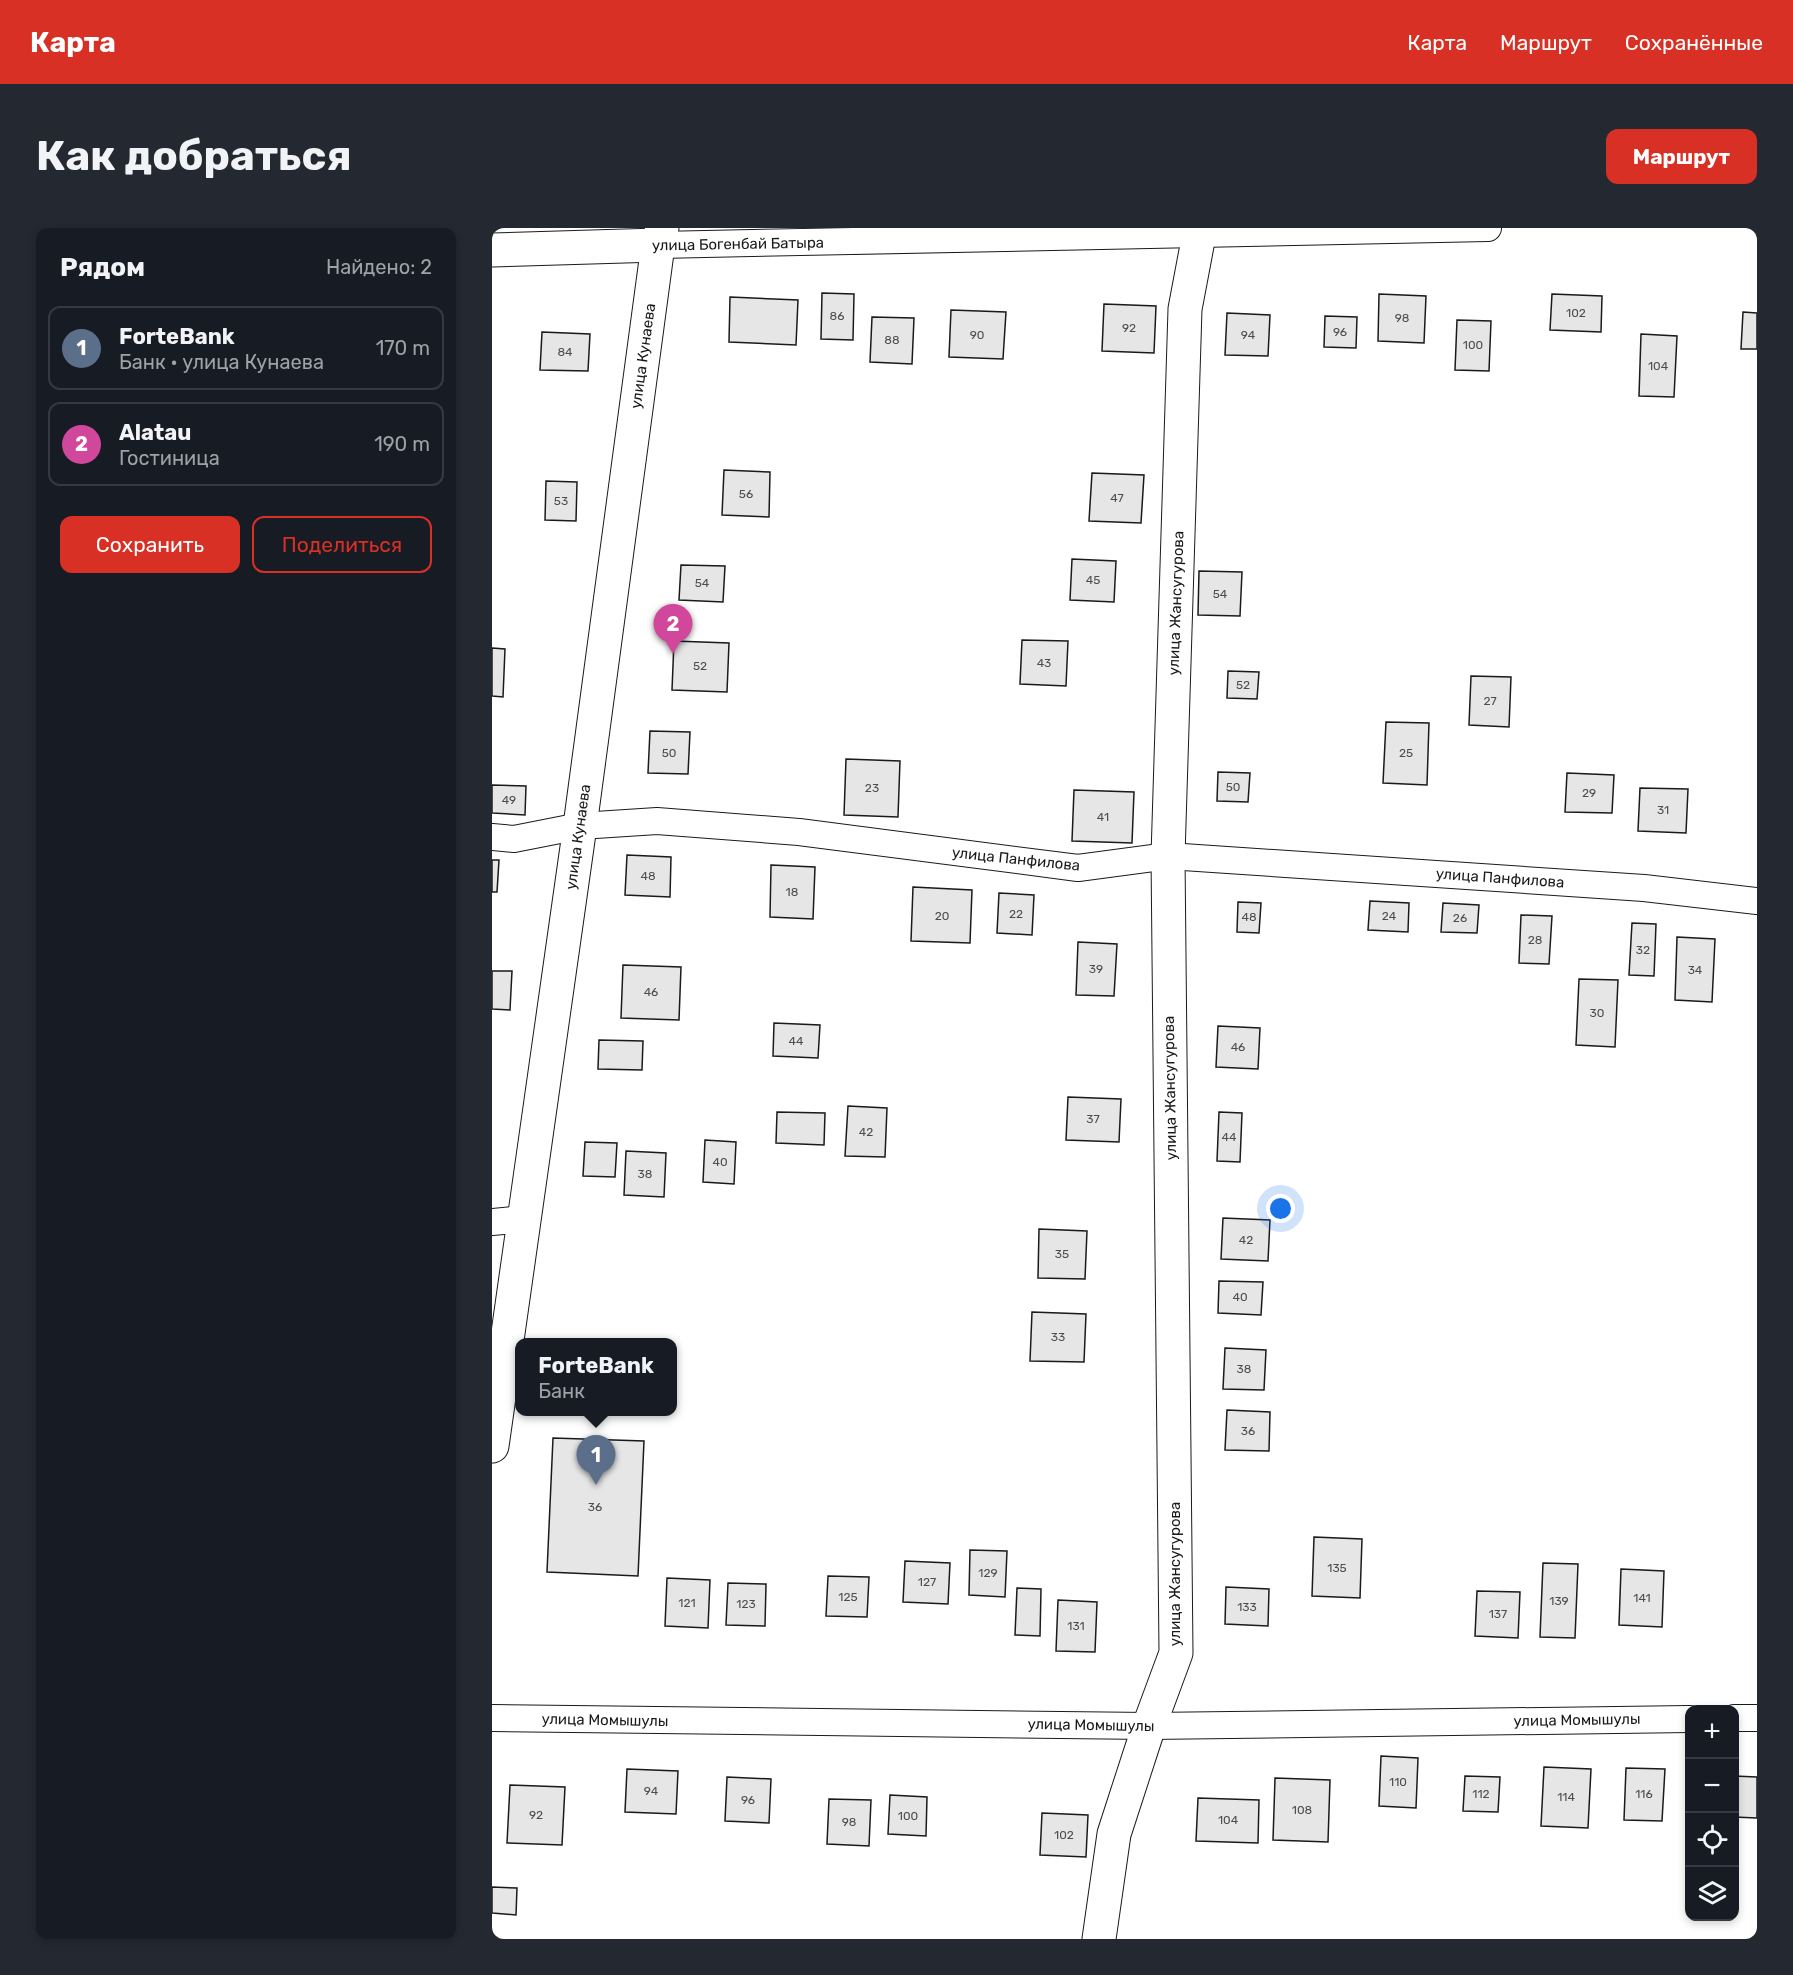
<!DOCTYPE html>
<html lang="ru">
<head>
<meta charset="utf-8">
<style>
	body { margin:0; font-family:Rubik,sans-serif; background:#242831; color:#f1f3f6 }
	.controls { position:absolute; right:18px; bottom:18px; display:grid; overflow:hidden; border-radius:12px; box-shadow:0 3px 9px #0003 }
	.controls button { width:54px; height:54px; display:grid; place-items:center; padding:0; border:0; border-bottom:2px solid #363941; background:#171b24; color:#f1f3f6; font:30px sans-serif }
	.you { position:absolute; left:789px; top:981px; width:21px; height:21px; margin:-15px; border:4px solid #fff; border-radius:50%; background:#1a73e8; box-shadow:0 0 0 9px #1a73e833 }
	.badge { display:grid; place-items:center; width:39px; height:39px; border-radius:50%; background:#d93025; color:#fff; font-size:20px; font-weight:700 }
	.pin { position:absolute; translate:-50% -50px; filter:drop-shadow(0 2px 3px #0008) }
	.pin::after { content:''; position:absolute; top:32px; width:21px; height:18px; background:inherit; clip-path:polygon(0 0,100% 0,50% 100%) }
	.popup { position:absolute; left:23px; top:1110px; width:162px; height:78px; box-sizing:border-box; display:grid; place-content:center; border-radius:12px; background:#171b24; filter:drop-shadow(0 2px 4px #0005); font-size:20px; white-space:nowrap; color:#9ea1a6 }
	.popup b { font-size:22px; color:#f1f3f6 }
	.popup::after { content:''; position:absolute; left:50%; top:100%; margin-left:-12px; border:12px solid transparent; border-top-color:#171b24 }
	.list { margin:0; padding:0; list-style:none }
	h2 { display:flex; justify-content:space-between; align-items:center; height:78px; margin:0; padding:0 24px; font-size:26px }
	h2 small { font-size:20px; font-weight:400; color:#9ea1a6 }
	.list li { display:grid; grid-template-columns:39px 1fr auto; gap:18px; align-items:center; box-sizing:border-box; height:84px; margin:0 12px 12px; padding:0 12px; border:2px solid #363941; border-radius:12px }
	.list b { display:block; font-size:22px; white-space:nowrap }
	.list p { margin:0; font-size:20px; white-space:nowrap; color:#9ea1a6 }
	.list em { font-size:20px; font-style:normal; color:#9ea1a6 }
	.actions { display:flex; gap:12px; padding:18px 24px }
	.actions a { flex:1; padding:14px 0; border:2px solid #d93025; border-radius:12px; text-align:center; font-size:21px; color:#d93025 }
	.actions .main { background:#d93025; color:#fff }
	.icon { flex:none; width:33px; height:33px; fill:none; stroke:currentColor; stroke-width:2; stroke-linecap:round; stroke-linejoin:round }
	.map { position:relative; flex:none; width:1265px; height:1711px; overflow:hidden; border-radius:12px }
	header { display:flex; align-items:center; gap:36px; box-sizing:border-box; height:84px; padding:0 30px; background:#d93025; color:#fff }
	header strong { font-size:28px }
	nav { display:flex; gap:33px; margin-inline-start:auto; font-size:21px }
	.intro { display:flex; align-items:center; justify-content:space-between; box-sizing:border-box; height:144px; padding:0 36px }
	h1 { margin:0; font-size:42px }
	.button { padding:15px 27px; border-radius:12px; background:#d93025; color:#fff; font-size:21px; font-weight:700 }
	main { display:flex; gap:36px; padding:0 36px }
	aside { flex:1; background:#171b24; border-radius:12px; box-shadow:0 3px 9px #0003 }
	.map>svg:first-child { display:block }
	.building { fill:#e6e6e6; stroke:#1a1a1a; stroke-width:1.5 }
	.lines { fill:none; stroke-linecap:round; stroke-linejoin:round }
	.minor-casing { stroke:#1a1a1a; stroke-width:28 }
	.tertiary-casing { stroke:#1a1a1a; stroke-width:35 }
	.minor { stroke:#fff; stroke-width:26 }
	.tertiary { stroke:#fff; stroke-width:33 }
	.labels { text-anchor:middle; stroke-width:4.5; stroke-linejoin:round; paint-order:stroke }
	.number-label { font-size:12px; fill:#4d4d4d }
	.street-label { font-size:15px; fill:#1a1a1a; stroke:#fff }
</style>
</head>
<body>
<header>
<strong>Карта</strong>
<nav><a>Карта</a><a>Маршрут</a><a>Сохранённые</a></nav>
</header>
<div class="intro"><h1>Как добраться</h1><a class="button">Маршрут</a></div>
<main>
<aside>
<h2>Рядом<small>Найдено: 2</small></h2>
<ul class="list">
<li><span class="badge" style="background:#5c6f8a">1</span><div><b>ForteBank</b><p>Банк · улица Кунаева</p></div><em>170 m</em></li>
<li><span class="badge" style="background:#d1479c">2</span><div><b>Alatau</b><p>Гостиница</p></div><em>190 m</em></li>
</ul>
<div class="actions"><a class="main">Сохранить</a><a>Поделиться</a></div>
</aside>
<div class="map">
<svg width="1265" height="1711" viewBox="0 0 1265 1711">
	<rect width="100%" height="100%" fill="#fff"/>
	<g class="building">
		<polygon points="330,65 362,66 361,112 329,111"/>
		<polygon points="887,66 934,68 932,115 886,113"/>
		<polygon points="1060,66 1110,68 1109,104 1058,102"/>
		<polygon points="238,69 306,72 304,117 237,114"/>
		<polygon points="612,76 664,78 662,125 610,123"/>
		<polygon points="459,82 514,84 511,131 457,129"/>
		<polygon points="1251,84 1265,85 1265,121 1249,121"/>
		<polygon points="735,85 778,87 776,128 733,127"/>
		<polygon points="833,88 865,89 864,120 832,119"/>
		<polygon points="380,89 422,90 420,136 378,134"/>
		<polygon points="965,92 999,93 997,143 963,142"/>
		<polygon points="50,104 98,106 96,143 48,142"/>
		<polygon points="1149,106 1185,108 1182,169 1147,168"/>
		<polygon points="232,242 278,244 277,289 230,287"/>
		<polygon points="600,245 652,247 649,295 597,293"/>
		<polygon points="54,253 85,254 84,293 53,292"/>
		<polygon points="580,331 624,333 622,374 578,372"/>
		<polygon points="189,337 233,338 231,374 187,372"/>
		<polygon points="707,343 750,344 748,388 706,387"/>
		<polygon points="530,412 576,413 574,458 528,456"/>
		<polygon points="182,413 237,415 235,464 180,462"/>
		<polygon points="0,420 13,421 11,469 0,468"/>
		<polygon points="736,443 767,444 765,471 735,470"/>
		<polygon points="979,448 1019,449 1017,499 977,497"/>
		<polygon points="894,494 937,495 935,557 891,555"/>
		<polygon points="158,503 198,504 196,546 156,545"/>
		<polygon points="354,531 408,533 406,589 352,587"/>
		<polygon points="726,544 758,545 756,574 725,573"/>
		<polygon points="1075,545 1122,547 1120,585 1073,584"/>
		<polygon points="0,557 34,558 33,587 0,585"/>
		<polygon points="1148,560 1196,561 1194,605 1146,603"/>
		<polygon points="582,562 642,564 640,615 580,613"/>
		<polygon points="135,627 179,629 178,669 133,667"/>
		<polygon points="0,632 7,632 5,664 0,664"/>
		<polygon points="279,637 323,639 321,691 278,689"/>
		<polygon points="421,659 480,662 478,715 419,713"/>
		<polygon points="507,665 542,667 540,707 505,705"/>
		<polygon points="878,673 917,675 916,704 876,702"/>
		<polygon points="746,674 769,675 767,705 745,704"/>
		<polygon points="951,675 987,677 985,705 949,704"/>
		<polygon points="1029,687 1060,688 1057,736 1027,735"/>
		<polygon points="1140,695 1164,696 1162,748 1137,747"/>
		<polygon points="1185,709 1223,711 1220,774 1183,772"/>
		<polygon points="586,714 625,716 622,768 584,767"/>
		<polygon points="131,737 189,739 187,792 129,790"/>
		<polygon points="0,743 20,743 18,782 0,781"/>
		<polygon points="1087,751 1126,752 1123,819 1084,817"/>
		<polygon points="282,795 328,797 326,830 281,828"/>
		<polygon points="726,798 768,800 766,841 724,839"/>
		<polygon points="107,812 151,813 150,842 106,841"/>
		<polygon points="576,869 629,871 627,914 574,912"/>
		<polygon points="356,878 395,880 393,929 353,928"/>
		<polygon points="285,884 333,885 332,917 284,915"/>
		<polygon points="727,884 750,885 748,934 725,933"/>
		<polygon points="213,912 244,914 242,956 211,954"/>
		<polygon points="93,914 125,915 123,949 91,948"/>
		<polygon points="134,923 174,925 172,969 132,967"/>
		<polygon points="731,990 778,992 776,1033 729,1031"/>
		<polygon points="547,1001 595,1003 593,1051 546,1050"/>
		<polygon points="727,1053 771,1054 769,1087 726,1085"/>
		<polygon points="540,1084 594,1086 592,1134 538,1133"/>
		<polygon points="733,1120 774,1122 772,1162 731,1161"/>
		<polygon points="735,1182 778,1184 777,1223 733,1222"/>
		<polygon points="61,1210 152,1213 146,1348 55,1344"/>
		<polygon points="822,1309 870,1311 868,1370 820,1368"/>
		<polygon points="478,1322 515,1323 513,1369 477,1367"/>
		<polygon points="413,1333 458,1335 456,1376 411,1374"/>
		<polygon points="1051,1335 1086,1336 1083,1410 1048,1409"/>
		<polygon points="1129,1341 1172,1343 1170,1399 1127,1397"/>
		<polygon points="336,1348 377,1349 375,1389 334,1388"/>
		<polygon points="175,1350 218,1352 216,1400 173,1398"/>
		<polygon points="236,1355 274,1356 273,1398 234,1397"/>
		<polygon points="734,1359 777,1361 776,1398 733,1396"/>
		<polygon points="525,1360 549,1361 548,1408 523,1407"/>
		<polygon points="985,1363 1028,1364 1026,1410 983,1408"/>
		<polygon points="566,1372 605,1374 603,1424 564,1423"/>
		<polygon points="889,1528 926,1530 924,1580 887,1578"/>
		<polygon points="1052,1539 1099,1541 1096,1600 1049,1598"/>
		<polygon points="1134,1540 1173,1541 1170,1593 1132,1592"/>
		<polygon points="135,1541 186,1543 184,1586 133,1584"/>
		<polygon points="973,1548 1008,1549 1006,1584 971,1583"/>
		<polygon points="1242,1548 1265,1549 1265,1590 1242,1589"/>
		<polygon points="235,1549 279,1551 277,1595 233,1593"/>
		<polygon points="783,1550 838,1552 836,1614 781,1612"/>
		<polygon points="18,1557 73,1559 70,1617 15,1615"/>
		<polygon points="398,1567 435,1569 434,1608 396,1606"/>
		<polygon points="706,1570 767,1572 766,1615 704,1613"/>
		<polygon points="337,1571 379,1572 377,1618 335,1616"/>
		<polygon points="550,1585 596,1587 594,1629 548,1627"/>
		<polygon points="0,1659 25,1660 24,1687 0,1685"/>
	</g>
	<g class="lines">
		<defs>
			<g id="minor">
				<polyline points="166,17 996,0"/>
				<polyline points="0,609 22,611 88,598 165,593 307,604 586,640 676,628 1152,660 1265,673"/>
				<polyline points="0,994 33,991"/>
				<polyline points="0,1490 657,1498 1198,1491"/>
				<polyline points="1242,1490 1265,1490"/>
			</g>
			<g id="tertiary">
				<polyline points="0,22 166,17"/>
				<polyline points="0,1218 88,598 166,17 170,0"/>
				<polyline points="607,1711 622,1606 657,1498 684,1425 676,628 693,81 707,7 707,0"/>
			</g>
		</defs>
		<use href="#minor" class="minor-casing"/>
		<use href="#tertiary" class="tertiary-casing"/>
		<use href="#minor" class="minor"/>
		<use href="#tertiary" class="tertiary"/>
	</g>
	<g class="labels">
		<g class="number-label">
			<text x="1084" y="89">102</text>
			<text x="345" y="92">86</text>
			<text x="910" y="94">98</text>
			<text x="637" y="104">92</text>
			<text x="848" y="108">96</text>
			<text x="485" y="111">90</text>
			<text x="756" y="111">94</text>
			<text x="400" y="116">88</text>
			<text x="981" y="121">100</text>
			<text x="73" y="128">84</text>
			<text x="1166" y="142">104</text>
			<text x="254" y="270">56</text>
			<text x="625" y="274">47</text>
			<text x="69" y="277">53</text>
			<text x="601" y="356">45</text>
			<text x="210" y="359">54</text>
			<text x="728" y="370">54</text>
			<text x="552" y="439">43</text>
			<text x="208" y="442">52</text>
			<text x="751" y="461">52</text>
			<text x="998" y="477">27</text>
			<text x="177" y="529">50</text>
			<text x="914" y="529">25</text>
			<text x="741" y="563">50</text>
			<text x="380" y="564">23</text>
			<text x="1097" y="569">29</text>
			<text x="17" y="576">49</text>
			<text x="1171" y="586">31</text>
			<text x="611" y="593">41</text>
			<text x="156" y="652">48</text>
			<text x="300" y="668">18</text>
			<text x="524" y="690">22</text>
			<text x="450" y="692">20</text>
			<text x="897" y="692">24</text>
			<text x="757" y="693">48</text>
			<text x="968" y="694">26</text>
			<text x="1043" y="716">28</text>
			<text x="1151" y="726">32</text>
			<text x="604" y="745">39</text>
			<text x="1203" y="746">34</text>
			<text x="159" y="768">46</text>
			<text x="1105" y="789">30</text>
			<text x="304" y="817">44</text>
			<text x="746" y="823">46</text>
			<text x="601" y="895">37</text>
			<text x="374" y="908">42</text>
			<text x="737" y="913">44</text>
			<text x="228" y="938">40</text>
			<text x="153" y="950">38</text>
			<text x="754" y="1016">42</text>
			<text x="570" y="1030">35</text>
			<text x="748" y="1073">40</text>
			<text x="566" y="1113">33</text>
			<text x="752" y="1145">38</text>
			<text x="756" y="1207">36</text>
			<text x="103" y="1283">36</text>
			<text x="845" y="1344">135</text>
			<text x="496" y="1349">129</text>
			<text x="435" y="1358">127</text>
			<text x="356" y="1373">125</text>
			<text x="1150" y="1374">141</text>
			<text x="1067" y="1377">139</text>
			<text x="195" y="1379">121</text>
			<text x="254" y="1380">123</text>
			<text x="755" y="1383">133</text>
			<text x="1006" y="1390">137</text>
			<text x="584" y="1402">131</text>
			<text x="906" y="1558">110</text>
			<text x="159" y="1567">94</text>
			<text x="989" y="1570">112</text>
			<text x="1152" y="1570">116</text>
			<text x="1074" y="1573">114</text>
			<text x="256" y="1576">96</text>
			<text x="810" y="1586">108</text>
			<text x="44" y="1591">92</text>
			<text x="416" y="1592">100</text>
			<text x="736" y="1596">104</text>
			<text x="357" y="1598">98</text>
			<text x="572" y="1611">102</text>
		</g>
		<g class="street-label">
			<text transform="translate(246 16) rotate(-1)" y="5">улица Богенбай Батыра</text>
			<text transform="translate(151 128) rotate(-82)" y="5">улица Кунаева</text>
			<text transform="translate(684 375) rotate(-88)" y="5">улица Жансугурова</text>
			<text transform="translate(86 609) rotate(-82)" y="5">улица Кунаева</text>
			<text transform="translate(524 631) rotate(6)" y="5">улица Панфилова</text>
			<text transform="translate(1008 650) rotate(4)" y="5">улица Панфилова</text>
			<text transform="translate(678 860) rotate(-91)" y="5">улица Жансугурова</text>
			<text transform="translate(683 1346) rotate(-90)" y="5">улица Жансугурова</text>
			<text transform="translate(113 1492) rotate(1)" y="5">улица Момышулы</text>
			<text transform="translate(1085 1492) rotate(-1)" y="5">улица Момышулы</text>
			<text transform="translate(599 1497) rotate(1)" y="5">улица Момышулы</text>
		</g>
	</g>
</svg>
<div class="controls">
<button>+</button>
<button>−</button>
<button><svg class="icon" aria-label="locate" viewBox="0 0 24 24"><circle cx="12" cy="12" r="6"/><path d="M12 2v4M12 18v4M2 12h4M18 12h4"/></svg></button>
<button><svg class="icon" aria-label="layers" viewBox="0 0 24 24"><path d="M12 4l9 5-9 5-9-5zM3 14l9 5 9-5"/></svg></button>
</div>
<div class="you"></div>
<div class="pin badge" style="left:104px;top:1257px;background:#5c6f8a">1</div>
<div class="popup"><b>ForteBank</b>Банк</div>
<div class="pin badge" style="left:181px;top:426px;background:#d1479c">2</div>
</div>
</main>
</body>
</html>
